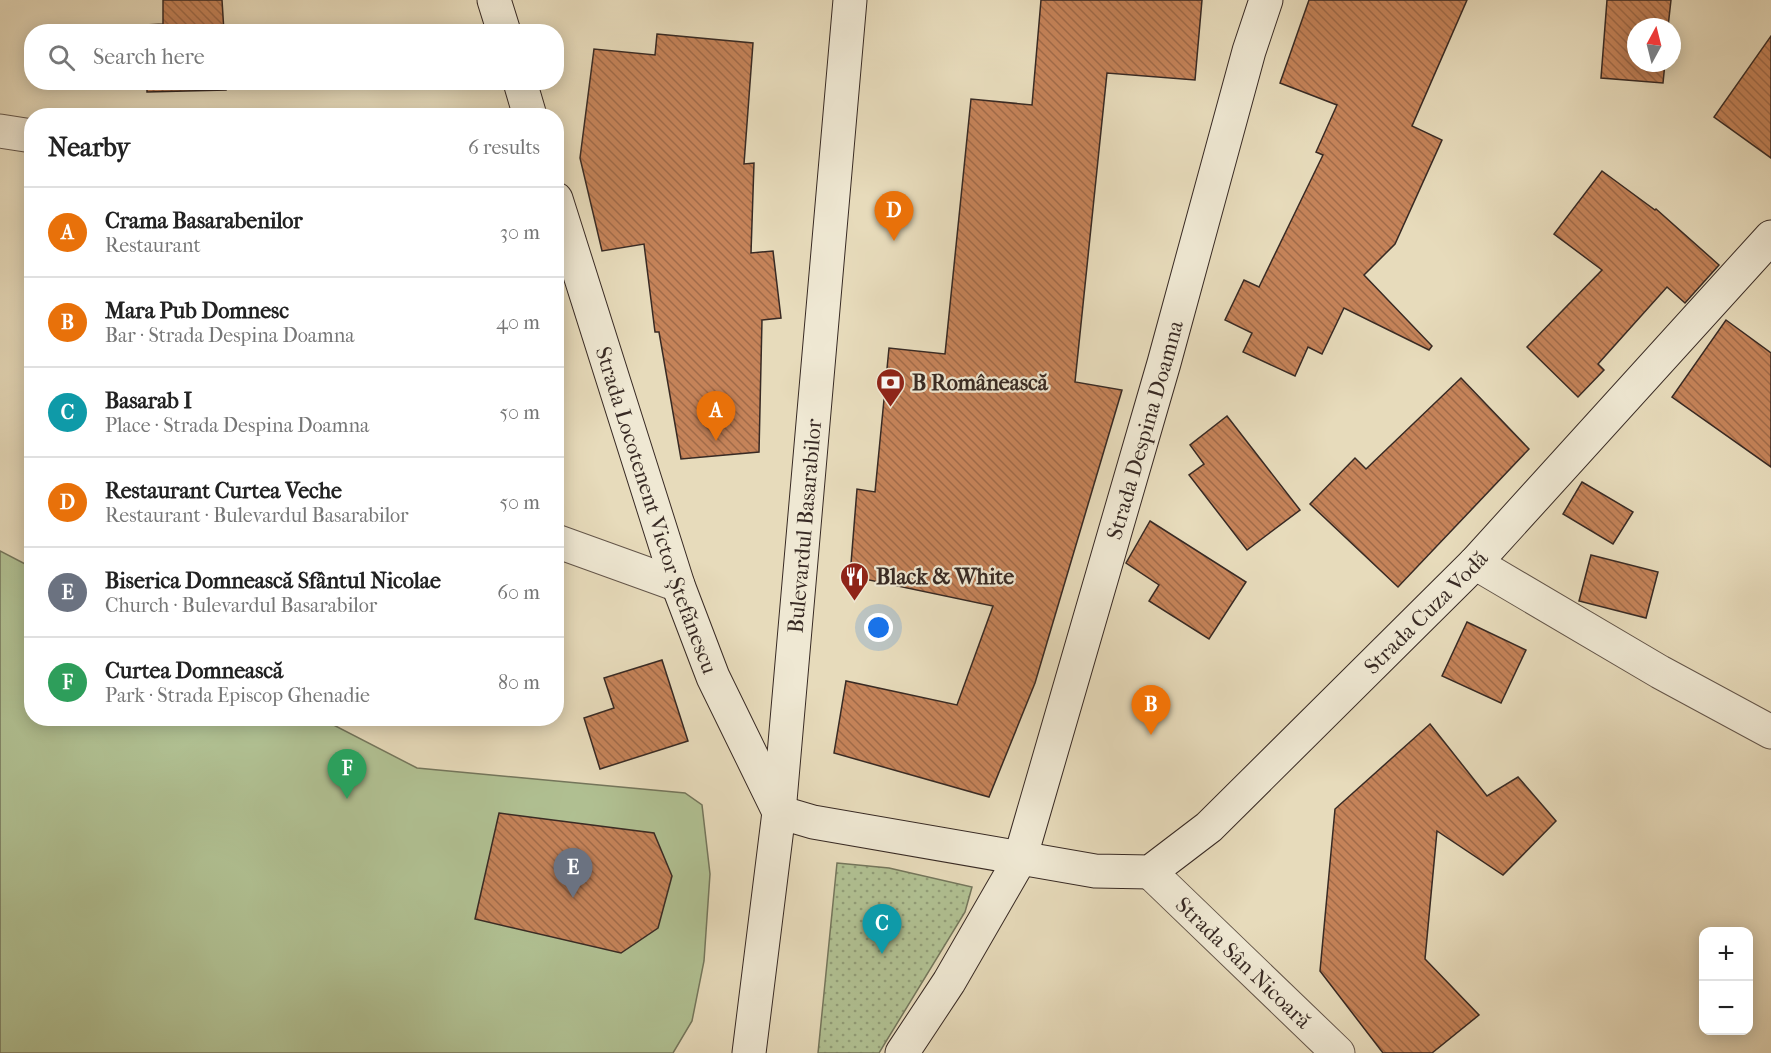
<!DOCTYPE html>
<html lang="en">
<head>
<meta charset="utf-8">
<style>
	body { margin:0; font-family:"IM FELL French Canon",serif; background:#f2f2f2; color:#222 }
	.controls { position:absolute; right:18px; bottom:18px; display:grid; overflow:hidden; border-radius:12px; box-shadow:0 3px 15px #0003 }
	.controls button { width:54px; height:54px; display:grid; place-items:center; padding:0; border:0; border-bottom:2px solid #e0e0e0; background:#fff; color:#222; font:30px sans-serif }
	.compass { position:absolute; left:1627px; top:18px; width:54px; height:54px; border-radius:50%; background:#fff; box-shadow:0 3px 15px #0003; rotate:7deg }
	.you { position:absolute; left:879px; top:628px; width:21px; height:21px; margin:-15px; border:4px solid #fff; border-radius:50%; background:#1a73e8; box-shadow:0 0 0 9px #1a73e833 }
	.badge { display:grid; place-items:center; width:39px; height:39px; border-radius:50%; background:#8f2418; color:#fff; font-size:20px; font-weight:700 }
	.pin { position:absolute; translate:-50% -50px; filter:drop-shadow(0 2px 3px #0008) }
	.pin::after { content:''; position:absolute; top:32px; width:21px; height:18px; background:inherit; clip-path:polygon(0 0,100% 0,50% 100%) }
	.list { margin:0; padding:0; list-style:none }
	h2 { display:flex; justify-content:space-between; align-items:center; height:78px; margin:0; padding:0 24px; font-size:26px }
	h2 small { font-size:20px; font-weight:400; color:#767676 }
	.list li { display:grid; grid-template-columns:39px 1fr auto; gap:18px; align-items:center; box-sizing:border-box; height:90px; padding:0 24px; border-top:2px solid #e0e0e0 }
	.list b { display:block; font-size:22px; white-space:nowrap }
	.list p { margin:0; font-size:20px; white-space:nowrap; color:#767676 }
	.list em { font-size:20px; font-style:normal; color:#767676 }
	.icon { flex:none; width:33px; height:33px; fill:none; stroke:currentColor; stroke-width:2; stroke-linecap:round; stroke-linejoin:round }
	.map { position:relative; flex:none; width:1771px; height:1053px; overflow:hidden }
	.search { position:absolute; background:#fff; box-shadow:0 3px 15px #0003; left:24px; top:24px; width:540px; height:66px; display:flex; align-items:center; gap:15px; box-sizing:border-box; padding:0 21px; border-radius:24px; color:#767676; font-size:22px }
	.panel { position:absolute; background:#fff; box-shadow:0 3px 15px #0003; left:24px; top:108px; width:540px; height:618px; border-radius:24px }
	.map>svg:first-child { display:block }
	.grass { fill:url(#grass-dots); stroke:#74765c; stroke-width:1.5 }
	.garden { fill:#b1c193; stroke:#74765c; stroke-width:1.5 }
	.building { fill:url(#building-back-hatch); stroke:#382a24; stroke-width:1.5 }
	.lines { fill:none; stroke-linecap:round; stroke-linejoin:round }
	.street-casing { stroke:#64564a; stroke-width:35 }
	.secondary-casing { stroke:#382a24; stroke-width:35 }
	.street { stroke:#efe8d3; stroke-width:33 }
	.secondary { stroke:#efe8d3; stroke-width:33 }
	.labels { text-anchor:middle; stroke-width:4.5; stroke-linejoin:round; paint-order:stroke }
	.poi-label { font-size:22px; font-weight:bold; fill:#382a24; stroke:#efe8d3; text-anchor:start }
	.street-label { font-size:22px; fill:#382a24; stroke:#efe8d3 }
</style>
</head>
<body>
<div class="map">
<svg width="1771" height="1053" viewBox="0 0 1771 1053">
	<defs>
		<pattern id="grass-dots" width="8" height="8" patternUnits="userSpaceOnUse" patternTransform="scale(1.5)"><rect width="8" height="8" fill="#b1c193"/><path d="M2 2h.1M6 6h.1" fill="none" stroke="#919d78" stroke-width="1.8" stroke-linecap="round"/></pattern>
		<pattern id="building-back-hatch" width="6" height="6" patternUnits="userSpaceOnUse" patternTransform="scale(1.5)"><rect width="6" height="6" fill="#c58359"/><path d="M-1 5l2 2M0 0l6 6M5-1l2 2" fill="none" stroke="#a16b49"/></pattern>
	</defs>
	<rect width="100%" height="100%" fill="#e7dbbb"/>
	<filter id="stains"><feTurbulence type="fractalNoise" baseFrequency=".00333" numOctaves="4"/><feColorMatrix values="0 0 0 0 .2 0 0 0 0 .09 0 0 0 0 .02 0 0 0 .5 -.17"/></filter>
	<radialGradient id="worn" r=".72"><stop offset=".6" stop-color="#630" stop-opacity="0"/><stop offset="1" stop-color="#630" stop-opacity=".3"/></radialGradient>
	<polygon class="grass" points="837,863 889,868 972,887 965,912 879,1053 818,1053"/>
	<polygon class="garden" points="0,551 31,567 32,718 322,719 417,768 685,793 702,805 710,874 704,961 692,1021 673,1053 0,1053"/>
	<g class="building">
		<polygon points="163,0 222,0 224,32 145,32 145,25 163,24"/>
		<polygon points="1041,0 1202,0 1195,80 1107,73 1075,382 1122,390 1035,683 989,797 834,753 846,681 957,705 993,606 850,576 857,489 875,492 889,348 945,354 971,99 1032,105"/>
		<polygon points="1309,0 1467,0 1412,126 1442,140 1395,244 1364,275 1432,346 1429,350 1344,308 1322,354 1308,347 1295,376 1243,352 1252,333 1225,320 1244,280 1259,287 1323,155 1316,152 1337,105 1280,83"/>
		<polygon points="1607,0 1671,0 1668,27 1636,27 1636,63 1665,63 1663,83 1601,78"/>
		<polygon points="657,34 753,43 744,164 754,163 751,253 773,251 781,318 762,320 759,452 681,459 659,332 655,332 644,244 602,251 580,158 594,49 655,55"/>
		<polygon points="1771,36 1771,158 1714,117"/>
		<polygon points="147,82 225,82 226,90 147,92"/>
		<polygon points="1602,171 1655,210 1656,209 1719,265 1685,303 1667,287 1598,364 1604,370 1578,397 1527,347 1602,270 1554,234"/>
		<polygon points="1726,320 1771,353 1771,467 1672,397"/>
		<polygon points="1461,378 1529,449 1398,587 1310,504 1355,458 1366,469"/>
		<polygon points="1227,416 1300,510 1247,550 1189,475 1204,464 1190,445"/>
		<polygon points="1582,482 1633,512 1613,544 1563,514"/>
		<polygon points="1150,521 1246,582 1209,639 1149,601 1159,585 1126,563"/>
		<polygon points="1591,555 1658,572 1646,618 1579,601"/>
		<polygon points="1467,622 1526,650 1501,703 1442,676"/>
		<polygon points="662,660 688,741 600,769 584,718 614,708 604,678"/>
		<polygon points="1430,724 1487,796 1518,777 1556,821 1503,875 1437,831 1425,959 1479,1015 1432,1053 1383,1053 1320,971 1335,809"/>
		<polygon points="499,813 654,833 672,876 658,928 621,953 475,919"/>
	</g>
	<g class="lines">
		<defs>
			<g id="street">
				<polyline points="0,131 32,136"/>
				<polyline points="556,541 678,585"/>
				<polyline points="1475,563 1660,672 1771,732"/>
				<path id="s1" d="M1150,872L1338,1053"/>
			</g>
			<g id="secondary">
				<polyline points="494,0 504,32"/>
				<polyline points="520,82 530,116"/>
				<path id="s2" d="M556,199L678,585L713,677L779,812"/>
				<path id="s3" d="M779,812L813,822L1095,871L1150,872L1209,827L1475,563L1771,237"/>
				<path id="s4" d="M749,1053L779,812L850,0"/>
				<path id="s5" d="M902,1053L949,982L1020,859L1164,363L1249,51L1266,0"/>
			</g>
		</defs>
		<use href="#street" class="street-casing"/>
		<use href="#secondary" class="secondary-casing"/>
		<use href="#street" class="street"/>
		<use href="#secondary" class="secondary"/>
	</g>
	<defs>
		<symbol id="bank-pin" viewBox="-11 -11 22 30"><path d="M0 17L-7.5 6A9.5 9.5 0 1 1 7.5 6Z" fill="#8f2418" stroke="#efe8d3"/><path d="M-6-4H6V4H-6ZM0-2.3a2.3 2.3 0 1 0 0 4.6a2.3 2.3 0 1 0 0-4.6Z" fill="#fff"/></symbol>
		<symbol id="restaurant-pin" viewBox="-11 -11 22 30"><path d="M0 17L-7.5 6A9.5 9.5 0 1 1 7.5 6Z" fill="#8f2418" stroke="#efe8d3"/><path d="M-5-6h1v4h1v-4h1v4h1v-4h1v5L-1.5 .5V6h-2V.5L-5-1ZM5-6V6H3V1.5H1.5Q1.5-4 5-6Z" fill="#fff"/></symbol>
	</defs>
	<g fill-rule="evenodd">
		<use href="#bank-pin" x="874" y="366" width="33" height="45"/>
		<use href="#restaurant-pin" x="838" y="560" width="33" height="45"/>
	</g>
	<g class="labels">
		<g class="poi-label">
			<text x="912" y="390">B Românească</text>
			<text x="876" y="584">Black &amp; White</text>
		</g>
		<g class="street-label">
			<text dy="8" stroke="none"><textPath href="#s5" startOffset="674">Strada Despina Doamna</textPath></text>
			<text dy="8" stroke="none"><textPath href="#s2" startOffset="327">Strada Locotenent Victor Ștefănescu</textPath></text>
			<text dy="8" stroke="none"><textPath href="#s4" startOffset="530">Bulevardul Basarabilor</textPath></text>
			<text dy="8" stroke="none"><textPath href="#s3" startOffset="756">Strada Cuza Vodă</textPath></text>
			<text dy="8" stroke="none"><textPath href="#s1" startOffset="130">Strada Sân Nicoară</textPath></text>
		</g>
	</g>
	<rect width="100%" height="100%" filter="url(#stains)"/>
	<rect width="100%" height="100%" fill="url(#worn)"/>
</svg>
<div class="controls">
<button>+</button>
<button>−</button>
</div>
<svg class="compass" viewBox="-18 -18 36 36"><path d="M0-13l5 13h-10z" fill="#e53935"/><path d="M0 13l5-13h-10z" fill="#767676"/></svg>
<div class="you"></div>
<div class="pin badge" style="left:716px;top:441px;background:#e8710a">A</div>
<div class="pin badge" style="left:1151px;top:735px;background:#e8710a">B</div>
<div class="pin badge" style="left:882px;top:954px;background:#0f9aa8">C</div>
<div class="pin badge" style="left:894px;top:241px;background:#e8710a">D</div>
<div class="pin badge" style="left:573px;top:898px;background:#6b7280">E</div>
<div class="pin badge" style="left:347px;top:799px;background:#2e9e5b">F</div>
<div class="search"><svg class="icon" aria-label="search" viewBox="0 0 24 24"><circle cx="10" cy="10" r="6"/><path d="M15 15l6 6"/></svg>Search here</div>
<section class="panel">
<h2>Nearby<small>6 results</small></h2>
<ul class="list">
<li><span class="badge" style="background:#e8710a">A</span><div><b>Crama Basarabenilor</b><p>Restaurant</p></div><em>30 m</em></li>
<li><span class="badge" style="background:#e8710a">B</span><div><b>Mara Pub Domnesc</b><p>Bar · Strada Despina Doamna</p></div><em>40 m</em></li>
<li><span class="badge" style="background:#0f9aa8">C</span><div><b>Basarab I</b><p>Place · Strada Despina Doamna</p></div><em>50 m</em></li>
<li><span class="badge" style="background:#e8710a">D</span><div><b>Restaurant Curtea Veche</b><p>Restaurant · Bulevardul Basarabilor</p></div><em>50 m</em></li>
<li><span class="badge" style="background:#6b7280">E</span><div><b>Biserica Domnească Sfântul Nicolae</b><p>Church · Bulevardul Basarabilor</p></div><em>60 m</em></li>
<li><span class="badge" style="background:#2e9e5b">F</span><div><b>Curtea Domnească</b><p>Park · Strada Episcop Ghenadie</p></div><em>80 m</em></li>
</ul>
</section>
</div>
</body>
</html>
